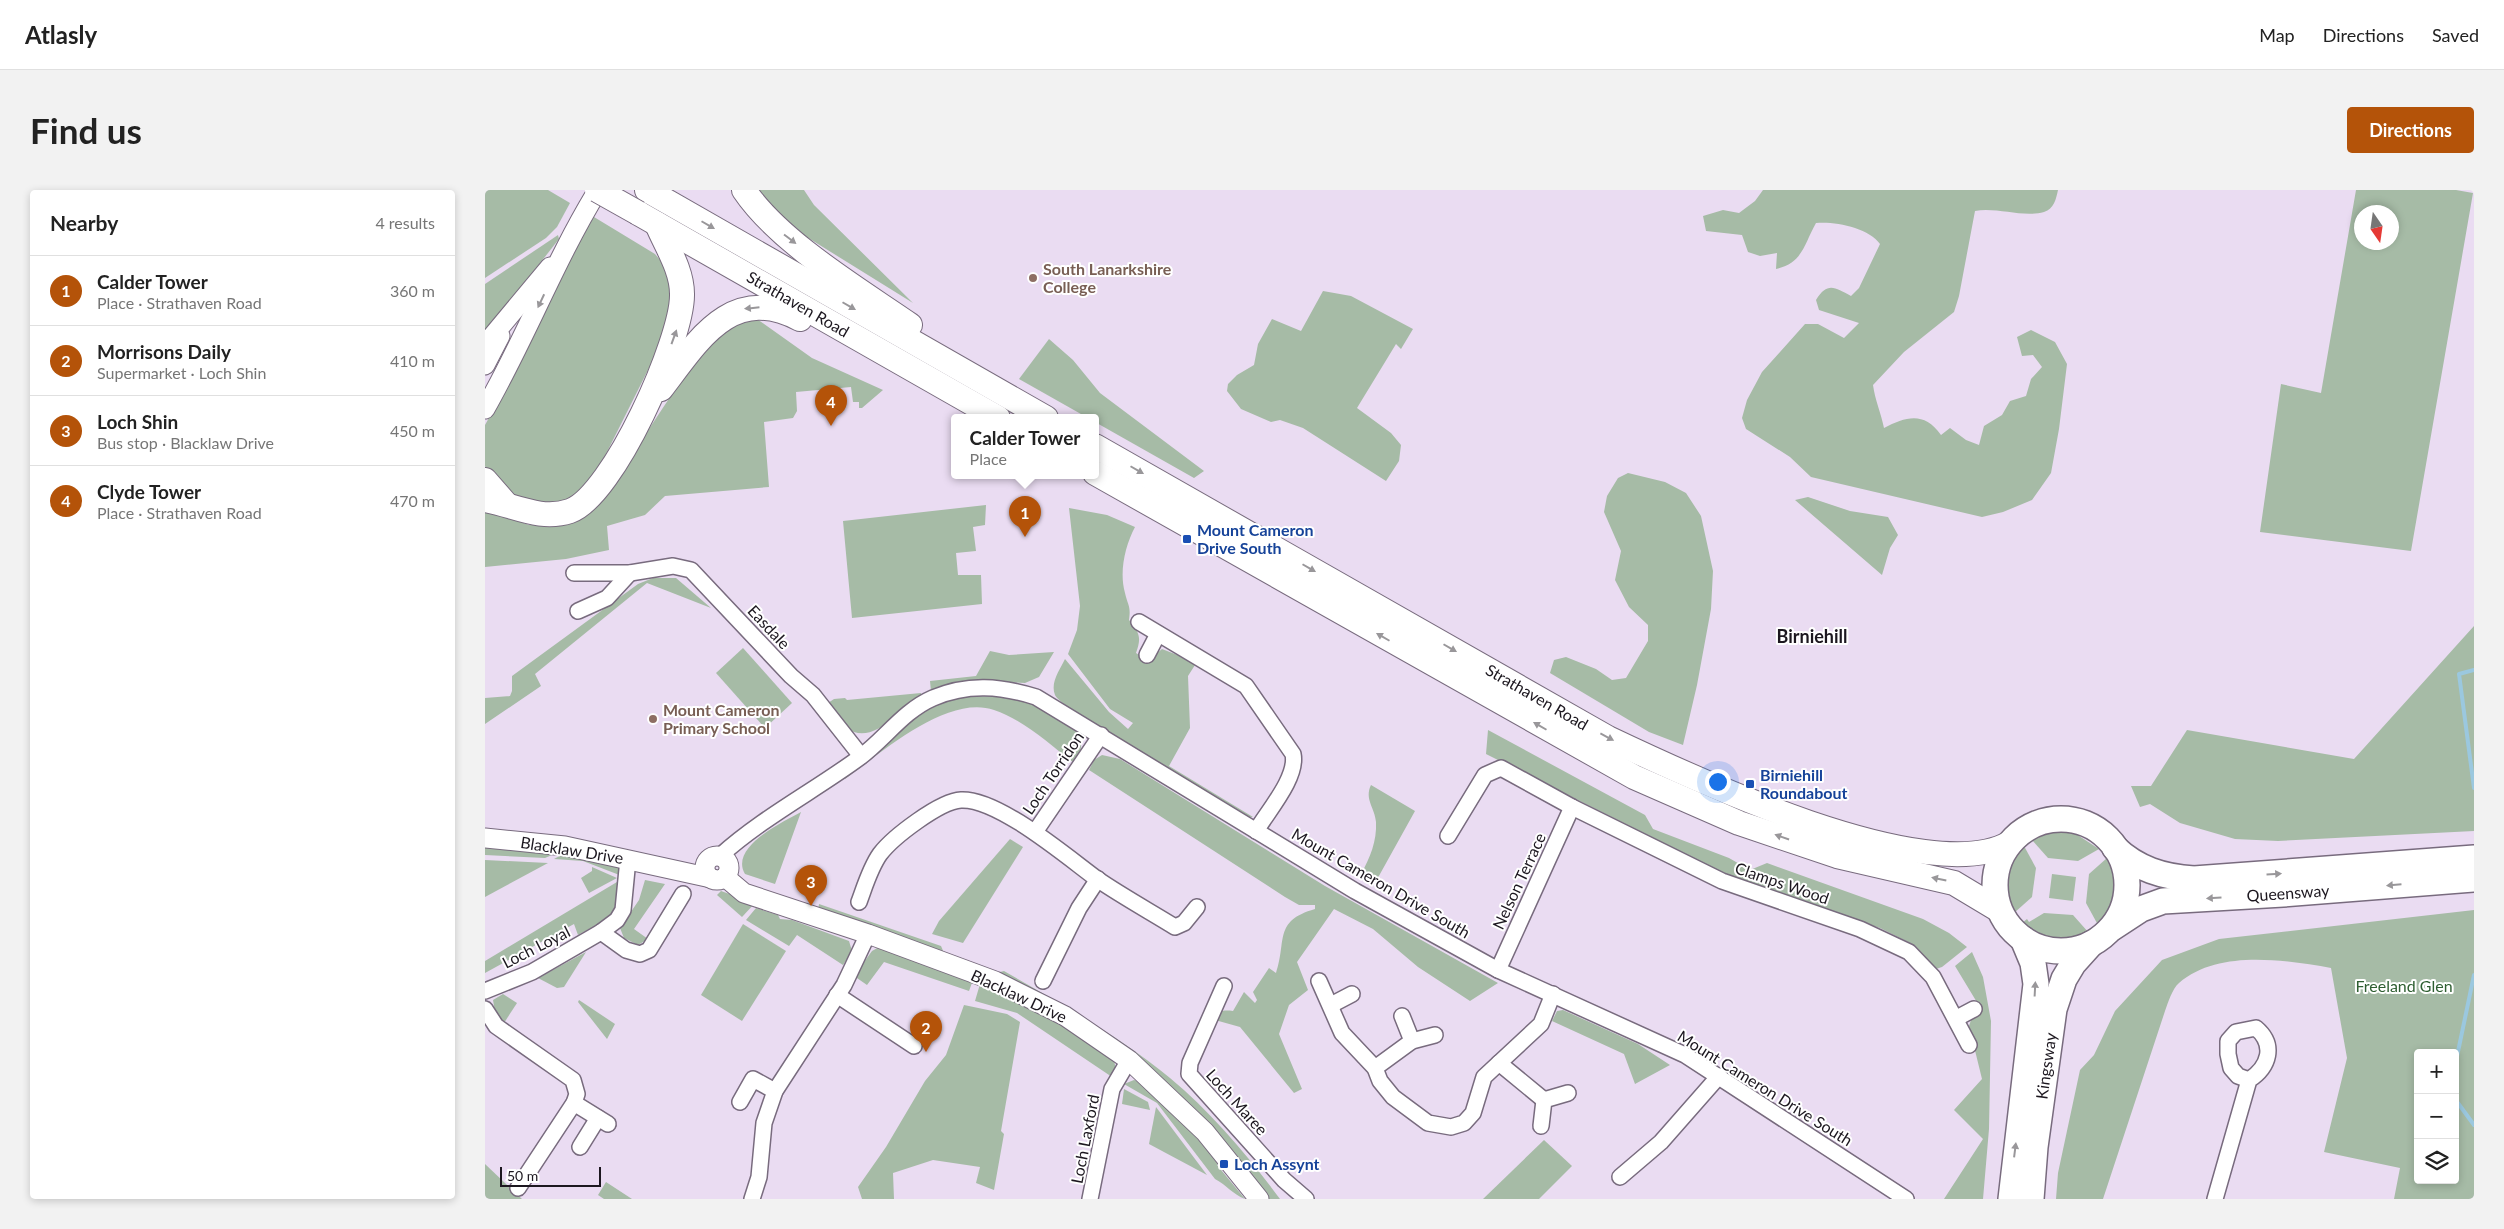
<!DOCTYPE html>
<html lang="en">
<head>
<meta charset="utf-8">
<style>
	body { margin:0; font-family:Lato,sans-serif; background:#f2f2f2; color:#222 }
	.controls { position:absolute; right:15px; bottom:15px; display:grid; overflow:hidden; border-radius:5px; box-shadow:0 2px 8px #0003 }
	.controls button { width:45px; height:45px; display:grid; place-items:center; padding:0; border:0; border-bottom:1px solid #e0e0e0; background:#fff; color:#222; font:25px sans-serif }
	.compass { position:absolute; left:1869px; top:15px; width:45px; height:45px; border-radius:50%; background:#fff; box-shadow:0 2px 8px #0003; rotate:167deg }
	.scale { position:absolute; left:15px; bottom:12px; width:101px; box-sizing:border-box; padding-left:5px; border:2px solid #1c171f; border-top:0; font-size:14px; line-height:18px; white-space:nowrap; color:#1c171f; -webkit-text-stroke:4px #fff; paint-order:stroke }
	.you { position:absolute; left:1232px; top:591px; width:18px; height:18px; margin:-12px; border:4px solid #fff; border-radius:50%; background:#1a73e8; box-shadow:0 0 0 8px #1a73e833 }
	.badge { display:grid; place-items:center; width:32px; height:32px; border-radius:50%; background:#b45309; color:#fff; font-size:16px; font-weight:700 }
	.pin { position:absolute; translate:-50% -41px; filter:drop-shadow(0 1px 2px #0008) }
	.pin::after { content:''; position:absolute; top:26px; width:18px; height:15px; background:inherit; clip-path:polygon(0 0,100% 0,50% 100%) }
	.popup { position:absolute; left:466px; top:224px; width:148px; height:65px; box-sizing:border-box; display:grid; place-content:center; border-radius:5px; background:#fff; filter:drop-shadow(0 1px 4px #0005); font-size:16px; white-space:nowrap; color:#767676 }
	.popup b { font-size:19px; color:#222 }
	.popup::after { content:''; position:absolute; left:50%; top:100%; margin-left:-10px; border:10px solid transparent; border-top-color:#fff }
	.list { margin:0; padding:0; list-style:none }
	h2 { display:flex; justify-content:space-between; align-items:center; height:65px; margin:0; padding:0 20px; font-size:21px }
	h2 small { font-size:16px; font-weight:400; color:#767676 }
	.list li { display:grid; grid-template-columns:32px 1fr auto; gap:15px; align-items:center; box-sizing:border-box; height:70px; padding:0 20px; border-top:1px solid #e0e0e0 }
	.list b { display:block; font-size:19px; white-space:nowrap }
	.list p { margin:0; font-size:16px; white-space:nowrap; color:#767676 }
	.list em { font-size:16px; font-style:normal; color:#767676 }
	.icon { flex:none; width:28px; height:28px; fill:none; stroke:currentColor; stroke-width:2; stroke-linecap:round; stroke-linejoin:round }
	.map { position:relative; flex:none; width:1989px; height:1009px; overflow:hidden; border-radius:5px }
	header { display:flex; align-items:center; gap:30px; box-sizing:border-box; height:70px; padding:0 25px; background:#fff; border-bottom:1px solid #e0e0e0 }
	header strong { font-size:24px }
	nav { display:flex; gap:28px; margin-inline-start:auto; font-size:18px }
	.intro { display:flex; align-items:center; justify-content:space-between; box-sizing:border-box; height:120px; padding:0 30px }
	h1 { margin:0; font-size:35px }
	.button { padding:12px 22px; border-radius:5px; background:#b45309; color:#fff; font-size:18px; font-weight:700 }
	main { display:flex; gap:30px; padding:0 30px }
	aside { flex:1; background:#fff; border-radius:5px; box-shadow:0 2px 8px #0003 }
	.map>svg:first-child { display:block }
	.green { fill:#a6bba6; fill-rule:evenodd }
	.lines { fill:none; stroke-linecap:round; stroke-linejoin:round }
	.stream { stroke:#9bc8df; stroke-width:4 }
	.minor-casing { stroke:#786b7e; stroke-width:18 }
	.tertiary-casing { stroke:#786b7e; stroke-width:21 }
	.primary-casing { stroke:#786b7e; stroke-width:26 }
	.trunk-casing { stroke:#786b7e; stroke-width:28 }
	.minor { stroke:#fff; stroke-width:15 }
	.tertiary { stroke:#fff; stroke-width:19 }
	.primary { stroke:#fff; stroke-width:24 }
	.trunk { stroke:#fff; stroke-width:25 }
	.primary-bridge-casing { stroke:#786b7e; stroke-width:26; stroke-linecap:butt }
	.primary-bridge { stroke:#fff; stroke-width:24 }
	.oneway { fill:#99979a }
	.education-dot { fill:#8d6e63; stroke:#fff; stroke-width:2 }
	.transit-dot { fill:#1a4fb4; stroke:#fff; stroke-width:2 }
	.labels { text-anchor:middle; stroke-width:4; stroke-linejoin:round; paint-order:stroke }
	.education-label { font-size:16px; font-weight:bold; fill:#785e54; stroke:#fff; text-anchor:start }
	.street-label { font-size:16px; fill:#1c171f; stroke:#fff }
	.transit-label { font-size:16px; font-weight:bold; fill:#164399; stroke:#fff; text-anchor:start }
	.park-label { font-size:16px; fill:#2e5e31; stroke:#fff }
	.neighbourhood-label { font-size:18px; font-weight:bold; fill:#1c171f; stroke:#fff }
</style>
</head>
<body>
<header>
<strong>Atlasly</strong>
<nav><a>Map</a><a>Directions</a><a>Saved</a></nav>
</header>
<div class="intro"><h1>Find us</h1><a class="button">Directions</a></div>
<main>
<aside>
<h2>Nearby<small>4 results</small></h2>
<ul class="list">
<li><span class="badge">1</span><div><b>Calder Tower</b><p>Place · Strathaven Road</p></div><em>360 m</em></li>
<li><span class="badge">2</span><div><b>Morrisons Daily</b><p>Supermarket · Loch Shin</p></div><em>410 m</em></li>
<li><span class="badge">3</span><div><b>Loch Shin</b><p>Bus stop · Blacklaw Drive</p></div><em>450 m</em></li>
<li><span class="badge">4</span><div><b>Clyde Tower</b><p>Place · Strathaven Road</p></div><em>470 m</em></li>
</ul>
</aside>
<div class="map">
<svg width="1989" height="1009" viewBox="0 0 1989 1009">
	<rect width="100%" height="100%" fill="#eadcf2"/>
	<g class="green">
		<polygon points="0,0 63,0 85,13 72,37 61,48 0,88"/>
		<polygon points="271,0 319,0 329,15 428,113 304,36"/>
		<path d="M1278,0H1573C1571,9 1569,19 1559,22C1538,28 1512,17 1490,21L1474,106L1469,122L1419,162L1388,195C1390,210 1396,223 1399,238C1421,227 1439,221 1456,245L1465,238L1481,250L1494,255L1499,236L1517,225L1525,211L1541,206L1546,189L1557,177L1548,165L1537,166L1532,147L1546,140L1570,152L1582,174L1574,239L1566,283L1547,310L1518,322L1497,327L1326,287L1305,267L1261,239L1257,228L1262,210L1277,182L1320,134H1333L1359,148L1374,133L1334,120L1331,110C1343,91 1350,98 1366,106L1374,98L1395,54C1384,38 1350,31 1331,33C1319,54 1318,73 1291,79L1292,63L1275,66L1263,62L1257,45L1221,41L1218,26L1238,20L1254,23L1270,11Z"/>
		<path d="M1871,0H1971L1988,3L1926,361L1775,342L1796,194L1836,203ZM1906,22V52H1876V22Z"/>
		<polygon points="109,27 170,64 181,77 188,106 172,162 106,294 72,316 33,312 4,287 0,276 0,235 41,161 89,58"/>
		<polygon points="73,45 74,49 0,143 0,94"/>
		<polygon points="838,101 866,106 928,139 916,159 911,154 872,218 906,243 916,255 914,271 901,291 818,238 795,230 786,232 756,219 742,201 743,194 752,185 769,175 773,154 787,129 816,141"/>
		<polygon points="272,129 327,168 398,200 377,218 374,218 374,212 368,212 366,197 311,202 312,221 308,228 279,232 284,297 180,306 160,325 122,336 124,360 81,369 0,377 0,319 44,335 68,335 119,307 228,142"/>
		<polygon points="564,149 588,170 615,203 719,281 709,288 610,232 610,228 603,228 534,189"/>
		<polygon points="1143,283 1180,292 1201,303 1216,326 1228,381 1226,419 1212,495 1198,555 1164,542 1065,483 1069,470 1081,467 1111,479 1127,490 1141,488 1163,451 1163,435 1144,417 1130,390 1136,361 1119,322 1122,306 1133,288"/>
		<polygon points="1323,307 1365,321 1403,327 1413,345 1405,358 1397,385 1310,310"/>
		<polygon points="501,315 500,335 488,337 491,361 471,363 473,385 496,385 497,414 367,428 358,331"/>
		<path d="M584,318L622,325L650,337C640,356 634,382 640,403C643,416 646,416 644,430C654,442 657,447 651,463L663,471L677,459L695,466L710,475L703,486L705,538L684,576L768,627H758C734,612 575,519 570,505C565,492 575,480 580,469L624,522L643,539L648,533L625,519L583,464L592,440L595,416Z"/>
		<polygon points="168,388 191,388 226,418 162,393 50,484 56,496 0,534 0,508 25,506 27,501 27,486 153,394"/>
		<polygon points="1989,436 1989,641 1793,651 1750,649 1695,633 1665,614 1655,617 1646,596 1666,596 1702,540 1869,569"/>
		<polygon points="258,458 307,513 280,538 231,483"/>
		<polygon points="505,461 524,465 569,462 554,487 540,493 492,490 466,494 446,501 445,491 491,486"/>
		<path d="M436,503V506C414,520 388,557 361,538C353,533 346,522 340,515L349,509L360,508L362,510Z"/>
		<path d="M487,506L529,507L548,513L593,541C598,555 597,561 589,573C564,554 539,530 509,520C462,504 396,563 360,589L357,585C397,552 434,511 487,506Z"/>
		<polygon points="1003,540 1160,625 1168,639 1244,668 1265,680 1282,673 1438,729 1464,743 1482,757 1457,777 1451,779 1429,755 1395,738 1256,692 1001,564"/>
		<path d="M617,565L635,569L840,696L1013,793L985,811L933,777L888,739L849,719L812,772L823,800L804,815L794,844L817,899L809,903L755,837L730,830C734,820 738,820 748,821L759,802L770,813L772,810L768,802L784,778L791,783C802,751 788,731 830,719V715H814L800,707L604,580L609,570Z"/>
		<path d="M886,595L930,621L890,693L876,684C885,668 892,651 891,632C890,618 879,609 886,595Z"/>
		<path d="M316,622L290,694L260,684C244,657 298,632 316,622Z"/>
		<polygon points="1569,641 1591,644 1614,659 1593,671 1563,668 1547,650"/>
		<polygon points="525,649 538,657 478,753 447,744 454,731"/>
		<polygon points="0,655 74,662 60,668 0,665"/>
		<path d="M1539,656L1551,678L1547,707L1529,723C1518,699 1519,675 1539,656Z"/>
		<polygon points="80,663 129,674 134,678 137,686 98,671 69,669"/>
		<path d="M1622,668C1633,691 1633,716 1613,735L1601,713L1604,684Z"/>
		<polygon points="0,670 63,673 0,707"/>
		<polygon points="107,677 132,688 104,703 96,688 107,681"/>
		<polygon points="1567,684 1591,687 1588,711 1564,708"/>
		<path d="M137,689C131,729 127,726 93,745L89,734L0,783V771Z"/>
		<polygon points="160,690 180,694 149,739 163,749 153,755 139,748 135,738 154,710"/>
		<polygon points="236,701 270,713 257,727 232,705"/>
		<polygon points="334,714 456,756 459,763 333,721"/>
		<polygon points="271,718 293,725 295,729 307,730 364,751 367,761 358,775 312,745 304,756 261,730"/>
		<path d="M1989,720V1009H1909L1915,978L1839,962L1862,868L1846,778C1800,770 1733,759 1694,793C1687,799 1683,813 1680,821L1618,1009H1571L1573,983L1595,880L1609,865L1630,821L1677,770L1734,749ZM1933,863H1970V990H1933Z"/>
		<path d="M1559,723L1588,725L1604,743C1582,755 1554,755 1537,733L1542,729L1544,732Z"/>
		<polygon points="258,734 301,761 257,831 216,805"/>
		<polygon points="394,757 488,790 484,801 399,772 382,795 369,786 387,761"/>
		<polygon points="101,762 79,797 72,798 53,788"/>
		<polygon points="1487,762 1498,787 1506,831 1504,939 1498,1009 1459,1009 1498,949 1469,920 1497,889 1484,836 1487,827 1496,819 1470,776"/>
		<path d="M519,781C576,814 634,846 685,888C726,922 763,966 795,1009H782L706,921L511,783Z"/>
		<polygon points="495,794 554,820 578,834 629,870 631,880 627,887 532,823 490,811"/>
		<polygon points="18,804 32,813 19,833 10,822 8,810"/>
		<polygon points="94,810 130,834 122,849 93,812"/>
		<polygon points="479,815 522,824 535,832 516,941 519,944 509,1000 491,993 495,977 448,970 408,983 409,1009 377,1009 373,997 401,957 440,891 461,865"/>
		<polygon points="1078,820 1153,854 1185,875 1150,894 1139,864 1067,831 1072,821"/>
		<path d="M649,890L656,892L708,942L734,973L732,975L760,1009C747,1004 742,995 730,989L672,913L639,894Z"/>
		<polygon points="639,899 663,912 665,920 637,914"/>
		<polygon points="671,917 722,985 664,954"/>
		<polygon points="1059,950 1087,976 1054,1009 998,1009"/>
		<polygon points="0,974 37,1009 0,1009"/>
		<polygon points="121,992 147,1009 119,1009 113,1005"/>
	</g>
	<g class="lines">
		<g class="stream">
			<polyline points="1989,480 1974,484 1989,598"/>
			<polyline points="1970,876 1989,785"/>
			<polyline points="1970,909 1989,935"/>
		</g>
		<defs>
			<g id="minor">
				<polyline points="89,383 145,383 188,376 206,380 306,486 328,505 376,566"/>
				<polyline points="93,421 122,408 145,383"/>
				<path d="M654,432L761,496L808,564C813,587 783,621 771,641"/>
				<polyline points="662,465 673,444"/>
				<polyline points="550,642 616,545"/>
				<polyline points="963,646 1000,585 1016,578 1087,617 1237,691 1375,739 1424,762 1448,787 1484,855"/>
				<path d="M235,666C277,628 329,601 374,568C400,549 418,521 448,508C483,493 516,496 551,507L870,701L1013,780L1200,865L1421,1009"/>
				<path d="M374,712C380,696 385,678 395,664C408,647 455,611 476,610C513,608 582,667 612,689C637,706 664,721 690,737L699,733L712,717"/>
				<polyline points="116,742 141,760 155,764 164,760 198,704"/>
				<polyline points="1013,780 1087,617"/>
				<polyline points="558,791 594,718 613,689"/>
				<polyline points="834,791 857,843 890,878 895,891 908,907 943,933 966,937 979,933 988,923 999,887 1056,834 1068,804"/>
				<polyline points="739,796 705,873 704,884 799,990 821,1009"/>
				<polyline points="0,801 47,782 116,742 132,730 138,720 143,669"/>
				<polyline points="352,805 429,856"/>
				<polyline points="846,815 867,804"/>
				<polyline points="0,819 11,836 88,890 92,904 89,913 33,998"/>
				<polyline points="917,826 927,851"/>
				<polyline points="1472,828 1489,819"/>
				<polyline points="1014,873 1059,910"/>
				<polyline points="890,878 927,851 950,845"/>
				<polyline points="255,912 268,889 290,901"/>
				<polyline points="89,913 123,934"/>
				<polyline points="1056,936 1059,910 1083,903"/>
				<polyline points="95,957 113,928"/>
				<polyline points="1135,987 1176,952 1234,886"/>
				<polyline points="267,1009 274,987 279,933 290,901 359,795 383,744"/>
				<polyline points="605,1009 627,899 644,870"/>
				<path d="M1730,1009L1764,890C1784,877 1791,855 1771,838L1751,842L1743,851V864L1746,878L1753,886L1764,890"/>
			</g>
			<g id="tertiary">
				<polyline points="0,155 65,77"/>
				<polyline points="0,175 15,146"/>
				<path d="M0,219C41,147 70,70 113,0"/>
				<polyline points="0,648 80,656 226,688"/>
				<circle cx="232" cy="678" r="12"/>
				<polyline points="240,687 259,703 383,744 510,791 580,826 644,870 720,942 774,1009"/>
			</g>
			<g id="primary">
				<polyline points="162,0 561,228"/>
				<path d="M259,0C294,52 373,99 425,135"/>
				<polyline points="153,23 513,228"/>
				<path d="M176,199C213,151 246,93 315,129"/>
				<path d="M610,256L1123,548C1205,587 1443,700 1525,653"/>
				<polyline points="610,283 1149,587 1254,633 1352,666 1469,693 1514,720"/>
				<polyline points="0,290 21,314"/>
				<path d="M0,310C29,315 55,331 85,321C128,306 198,149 197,104C197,79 181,56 172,34"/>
			</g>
			<g id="trunk">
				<circle cx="1576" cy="695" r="66"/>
				<path d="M1630,658C1652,679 1678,687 1709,689L1989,668"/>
				<polyline points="1627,738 1656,719 1678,711 1798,704 1989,689"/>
				<polyline points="1526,1009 1551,794 1548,773 1538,749"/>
				<polyline points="1546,1009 1550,957 1569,819 1579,789 1588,774 1606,754"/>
			</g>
		</defs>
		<use href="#minor" class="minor-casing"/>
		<use href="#tertiary" class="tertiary-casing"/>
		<use href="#primary" class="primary-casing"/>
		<use href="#trunk" class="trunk-casing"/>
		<use href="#minor" class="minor"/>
		<use href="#tertiary" class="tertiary"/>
		<use href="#primary" class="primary"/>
		<use href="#trunk" class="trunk"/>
		<defs>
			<polyline id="primary-bridge" points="112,0 153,23"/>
		</defs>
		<use href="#primary-bridge" class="primary-bridge-casing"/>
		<use href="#primary-bridge" class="primary-bridge"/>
	</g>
	<defs><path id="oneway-solid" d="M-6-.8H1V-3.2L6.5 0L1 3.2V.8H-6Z" transform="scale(1.25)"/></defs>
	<g class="oneway">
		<use href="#oneway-solid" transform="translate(223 35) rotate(30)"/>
		<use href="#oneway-solid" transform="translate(305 49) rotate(37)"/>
		<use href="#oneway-solid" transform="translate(56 111) rotate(115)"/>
		<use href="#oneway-solid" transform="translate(364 116) rotate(30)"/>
		<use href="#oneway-solid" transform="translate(267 118) rotate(174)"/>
		<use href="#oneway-solid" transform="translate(189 147) rotate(-70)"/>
		<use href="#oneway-solid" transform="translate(652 280) rotate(30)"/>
		<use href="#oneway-solid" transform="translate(824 378) rotate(30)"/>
		<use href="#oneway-solid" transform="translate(898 447) rotate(-150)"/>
		<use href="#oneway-solid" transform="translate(965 458) rotate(30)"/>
		<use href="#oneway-solid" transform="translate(1055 536) rotate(-150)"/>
		<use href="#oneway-solid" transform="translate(1122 547) rotate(28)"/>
		<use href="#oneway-solid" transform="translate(1297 647) rotate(-161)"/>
		<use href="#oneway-solid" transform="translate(1789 684) rotate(-4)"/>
		<use href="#oneway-solid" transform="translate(1454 689) rotate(-168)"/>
		<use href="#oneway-solid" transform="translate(1909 695) rotate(175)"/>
		<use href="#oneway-solid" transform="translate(1729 708) rotate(177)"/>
		<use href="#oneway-solid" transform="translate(1550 799) rotate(-87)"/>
		<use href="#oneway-solid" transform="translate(1530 960) rotate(-83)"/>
	</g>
	<g class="education-dot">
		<circle cx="548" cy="88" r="5"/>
		<circle cx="168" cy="529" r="5"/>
	</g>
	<g class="transit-dot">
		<rect x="697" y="344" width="10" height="10" rx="2.5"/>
		<rect x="1260" y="589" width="10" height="10" rx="2.5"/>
		<rect x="734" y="969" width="10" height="10" rx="2.5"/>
	</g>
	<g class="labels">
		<g class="education-label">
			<text x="558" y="85">South Lanarkshire<tspan x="558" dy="18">College</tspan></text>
			<text x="178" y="526">Mount Cameron<tspan x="178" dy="18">Primary School</tspan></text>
		</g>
		<g class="street-label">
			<text transform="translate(313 114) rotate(30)" y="6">Strathaven Road</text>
			<text transform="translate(284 437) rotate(47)" y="6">Easdale</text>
			<text transform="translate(1052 507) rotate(30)" y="6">Strathaven Road</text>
			<text transform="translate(568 583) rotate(-56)" y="6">Loch Torridon</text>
			<text transform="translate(87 660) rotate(9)" y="6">Blacklaw Drive</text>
			<text transform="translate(1034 691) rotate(-65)" y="6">Nelson Terrace</text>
			<text transform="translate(896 693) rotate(30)" y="6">Mount Cameron Drive South</text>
			<text transform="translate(1297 693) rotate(19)" y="6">Clamps Wood</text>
			<text transform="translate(1803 703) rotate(-4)" y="6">Queensway</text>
			<text transform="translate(51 757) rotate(-27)" y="6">Loch Loyal</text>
			<text transform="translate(534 806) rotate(25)" y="6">Blacklaw Drive</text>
			<text transform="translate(1561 876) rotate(-82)" y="6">Kingsway</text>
			<text transform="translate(1280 898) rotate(32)" y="6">Mount Cameron Drive South</text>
			<text transform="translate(752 912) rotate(48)" y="6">Loch Maree</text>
			<text transform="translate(600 949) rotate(-79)" y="6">Loch Laxford</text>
		</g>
		<g class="transit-label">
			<text x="712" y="346">Mount Cameron<tspan x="712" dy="18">Drive South</tspan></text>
			<text x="1275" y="591">Birniehill<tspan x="1275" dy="18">Roundabout</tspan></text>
			<text x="749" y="980">Loch Assynt</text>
		</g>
		<g class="park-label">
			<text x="1919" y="802">Freeland Glen</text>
		</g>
		<g class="neighbourhood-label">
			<text x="1327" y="453">Birniehill</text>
		</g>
	</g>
</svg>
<div class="controls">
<button>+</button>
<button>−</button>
<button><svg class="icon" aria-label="layers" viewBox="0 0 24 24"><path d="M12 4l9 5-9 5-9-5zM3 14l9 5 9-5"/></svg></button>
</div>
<svg class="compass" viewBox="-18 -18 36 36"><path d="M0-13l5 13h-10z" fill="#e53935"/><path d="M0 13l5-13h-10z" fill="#767676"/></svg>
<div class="scale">50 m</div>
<div class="you"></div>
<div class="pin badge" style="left:540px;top:347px">1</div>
<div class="popup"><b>Calder Tower</b>Place</div>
<div class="pin badge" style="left:441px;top:862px">2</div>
<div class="pin badge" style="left:326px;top:716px">3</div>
<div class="pin badge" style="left:346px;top:236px">4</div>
</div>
</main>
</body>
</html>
